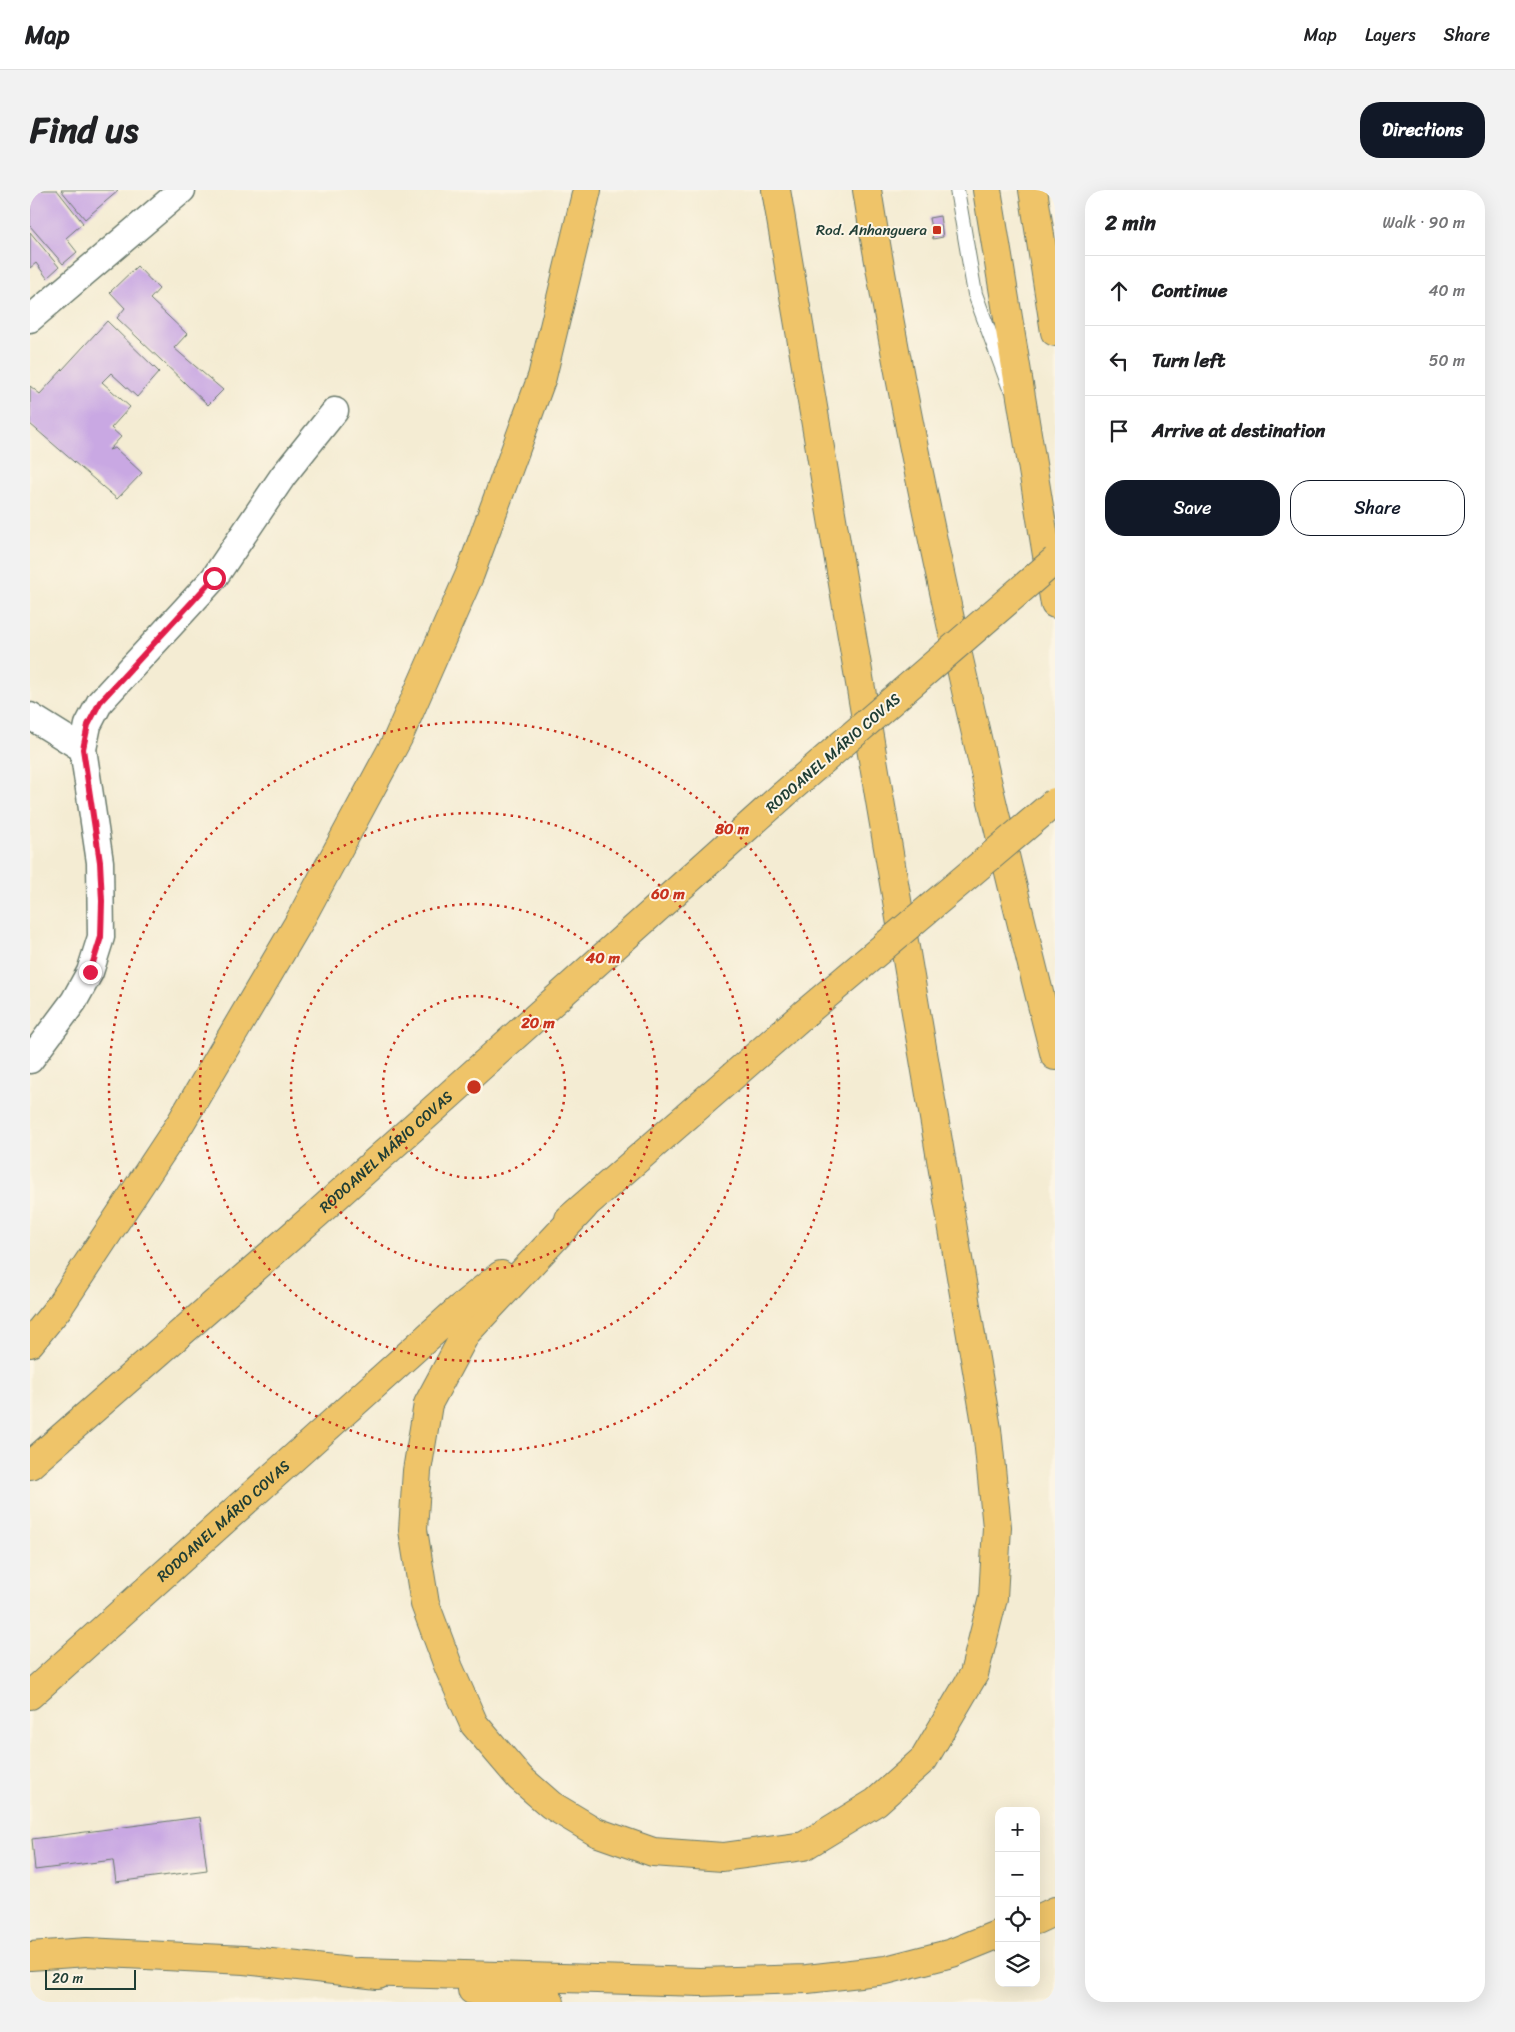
<!DOCTYPE html>
<html lang="en">
<head>
<meta charset="utf-8">
<style>
	body { margin:0; font-family:Sriracha,sans-serif; background:#f2f2f2; color:#202124 }
	.controls { position:absolute; right:15px; bottom:15px; display:grid; overflow:hidden; border-radius:10px; box-shadow:0 5px 20px #0002 }
	.controls button { width:45px; height:45px; display:grid; place-items:center; padding:0; border:0; border-bottom:1px solid #e0e0e0; background:#fff; color:#202124; font:25px sans-serif }
	.scale { position:absolute; left:15px; bottom:12px; width:91px; box-sizing:border-box; padding-left:5px; border:2px solid #1f3d34; border-top:0; font-size:14px; line-height:18px; white-space:nowrap; color:#1f3d34; -webkit-text-stroke:4px #fcf5e5; paint-order:stroke }
	.stop { position:absolute; width:15px; height:15px; margin:-11px; border:4px solid #e11d48; border-radius:50%; background:#fff }
	.stop.end { background:#e11d48; border-color:#fff; box-shadow:0 1px 5px #0008 }
	.list { margin:0; padding:0; list-style:none }
	h2 { display:flex; justify-content:space-between; align-items:center; height:65px; margin:0; padding:0 20px; font-size:21px }
	h2 small { font-size:16px; font-weight:400; color:#757577 }
	.list li { display:grid; grid-template-columns:32px 1fr auto; gap:15px; align-items:center; box-sizing:border-box; height:70px; padding:0 20px; border-top:1px solid #e0e0e0 }
	.list b { display:block; font-size:19px; white-space:nowrap }
	.list em { font-size:16px; font-style:normal; color:#757577 }
	.actions { display:flex; gap:10px; padding:15px 20px }
	.actions a { flex:1; padding:11px 0; border:1px solid #111827; border-radius:20px; text-align:center; font-size:18px; color:#111827 }
	.actions .main { background:#111827; color:#fff }
	.icon { flex:none; width:28px; height:28px; fill:none; stroke:currentColor; stroke-width:2; stroke-linecap:round; stroke-linejoin:round }
	.map { position:relative; flex:none; width:1025px; height:1812px; overflow:hidden; border-radius:20px }
	header { display:flex; align-items:center; gap:30px; box-sizing:border-box; height:70px; padding:0 25px; background:#fff; border-bottom:1px solid #e0e0e0 }
	header strong { font-size:24px }
	nav { display:flex; gap:28px; margin-inline-start:auto; font-size:18px }
	.intro { display:flex; align-items:center; justify-content:space-between; box-sizing:border-box; height:120px; padding:0 30px }
	h1 { margin:0; font-size:35px }
	.button { padding:12px 22px; border-radius:20px; background:#111827; color:#fff; font-size:18px; font-weight:700 }
	main { display:flex; gap:30px; padding:0 30px }
	aside { flex:1; background:#fff; border-radius:20px; box-shadow:0 5px 20px #0002 }
	.map>svg:first-child { display:block }
	.building { fill:#c9a8e3 }
	.lines { fill:none; stroke-linecap:round; stroke-linejoin:round }
	.service-casing { stroke:#6a7a6c; stroke-width:16 }
	.minor-casing { stroke:#6a7a6c; stroke-width:29 }
	.motorway-casing { stroke:#6a7a6c; stroke-width:30 }
	.service { stroke:#fff; stroke-width:14 }
	.minor { stroke:#fff; stroke-width:26 }
	.motorway { stroke:#efc469; stroke-width:28 }
	.motorway-bridge-casing { stroke:#6a7a6c; stroke-width:30; stroke-linecap:butt }
	.motorway-bridge { stroke:#efc469; stroke-width:28 }
	.route { stroke:#e11d48; stroke-width:6 }
	.ring { fill:none; stroke:#c8321e; stroke-width:2.5; stroke-dasharray:2.5 5 }
	.poi-dot { fill:#c8321e; stroke:#fcf5e5; stroke-width:2 }
	.labels { text-anchor:middle; stroke-width:4; stroke-linejoin:round; paint-order:stroke }
	.poi-label { font-size:15px; fill:#1f3d34; stroke:#fcf5e5; text-anchor:end }
	.street-label { font-size:15px; fill:#1f3d34; stroke:#fcf5e5 }
	.centre { fill:#c8321e; stroke:#fcf5e5; stroke-width:2.5 }
	.ring-label { font-size:15px; text-anchor:middle; font-weight:bold; fill:#c8321e; stroke:#fcf5e5; stroke-width:4; stroke-linejoin:round; paint-order:stroke }
</style>
</head>
<body>
<header>
<strong>Map</strong>
<nav><a>Map</a><a>Layers</a><a>Share</a></nav>
</header>
<div class="intro"><h1>Find us</h1><a class="button">Directions</a></div>
<main>
<div class="map">
<svg width="1025" height="1812" viewBox="0 0 1025 1812">
	<rect width="100%" height="100%" fill="#fcf5e5"/>
	<filter id="ink" filterUnits="userSpaceOnUse"><feTurbulence type="fractalNoise" baseFrequency=".02" numOctaves="2"/><feDisplacementMap in="SourceGraphic" scale="10" xChannelSelector="R" yChannelSelector="G"/><feConvolveMatrix kernelMatrix="1 2 1 2 8 2 1 2 1" color-interpolation-filters="sRGB"/></filter>
	<filter id="wash" filterUnits="userSpaceOnUse"><feTurbulence type="fractalNoise" baseFrequency=".0096" numOctaves="4" result="noise"/><feDisplacementMap in="SourceGraphic" scale="20" xChannelSelector="R" yChannelSelector="G"/><feGaussianBlur stdDeviation="1.12" result="paint"/><feColorMatrix in="noise" values="0 0 0 0 0 0 0 0 0 0 0 0 0 0 0 0 0 1.4 0 .05"/><feComposite in="paint" operator="in"/></filter>
	<g filter="url(#wash)">
		<rect width="100%" height="100%" fill="#f4ecd3"/>
		<g id="blocks">
			<g class="building">
				<polygon points="0,0 27,0 53,33 36,48 47,62 33,74 0,36"/>
				<polygon points="31,0 87,0 88,1 55,29"/>
				<polygon points="910,26 913,47 903,49 899,28"/>
				<polygon points="0,42 29,77 17,88 6,73 0,78"/>
				<polygon points="107,76 129,99 120,109 157,144 144,158 193,200 178,215 87,128 95,118 80,102"/>
				<polygon points="77,131 129,182 107,207 81,183 72,192 100,217 81,238 91,247 79,260 85,258 112,283 87,309 0,234 0,196 10,204"/>
				<polygon points="170,1627 177,1680 86,1692 83,1670 5,1680 2,1649"/>
			</g>
		</g>
	</g>
	<g filter="url(#ink)">
		<use href="#blocks" fill-opacity="0" stroke="#6a7a6c" stroke-width="1"/>
		<g class="lines">
			<defs>
				<polyline id="service" points="927,0 945,104 979,196"/>
				<g id="minor">
					<polyline points="0,129 152,0"/>
					<polyline points="0,526 53,559"/>
					<polyline points="0,870 44,811 60,782 71,747 70,672 53,559 58,535 70,512 184,388 253,286 305,221"/>
				</g>
				<g id="motorway">
					<path d="M837,0C884,291 952,580 1025,866"/>
					<polyline points="957,0 1025,414"/>
					<polyline points="1003,0 1025,142"/>
					<polyline points="554,1017 436,1143 398,1214 387,1281 383,1340 395,1414 419,1478 444,1534 490,1588 521,1615 566,1642 623,1662 693,1667 774,1656 846,1612 894,1569 944,1484 963,1408 967,1337 957,1239 746,0"/>
					<polyline points="539,1029 774,824"/>
					<polyline points="0,1153 29,1117 150,934 269,732 368,548 440,384 512,187 557,0"/>
					<path id="s1" d="M0,1275L288,1023L752,606"/>
					<path id="s2" d="M0,1505L429,1119L471,1085"/>
					<polyline points="1006,1730 1025,1721"/>
					<polyline points="0,1766 57,1762 214,1770 348,1785"/>
					<polyline points="330,1782 670,1792 777,1789 856,1780 922,1763 969,1744"/>
					<polyline points="442,1800 520,1812"/>
				</g>
			</defs>
			<use href="#service" class="service-casing"/>
			<use href="#minor" class="minor-casing"/>
			<use href="#motorway" class="motorway-casing"/>
			<use href="#service" class="service"/>
			<use href="#minor" class="minor"/>
			<use href="#motorway" class="motorway"/>
			<defs>
				<g id="motorway-bridge">
					<polyline points="752,606 1025,370"/>
					<polyline points="774,824 1025,612"/>
				</g>
			</defs>
			<use href="#motorway-bridge" class="motorway-bridge-casing"/>
			<use href="#motorway-bridge" class="motorway-bridge"/>
		</g>
	</g>
	<g class="lines" filter="url(#ink)">
		<polyline class="route" points="60,782 71,747 72,711 70,672 53,559 58,535 70,512 184,388"/>
	</g>
	<g class="ring">
		<circle cx="444" cy="897" r="91"/>
		<circle cx="444" cy="897" r="183"/>
		<circle cx="444" cy="897" r="274"/>
		<circle cx="444" cy="897" r="365"/>
	</g>
	<rect class="poi-dot" x="902" y="35" width="10" height="10" rx="2.5"/>
	<g class="labels">
		<g class="poi-label">
			<text x="897" y="45">Rod. Anhanguera</text>
		</g>
		<g class="street-label">
			<text transform="translate(803 563) rotate(-41)" y="5">RODOANEL MÁRIO COVAS</text>
			<text dy="5" stroke="none"><textPath href="#s1" startOffset="474">RODOANEL MÁRIO COVAS</textPath></text>
			<text dy="5" stroke="none"><textPath href="#s2" startOffset="260">RODOANEL MÁRIO COVAS</textPath></text>
		</g>
	</g>
	<circle cx="444" cy="897" r="8" class="centre"/>
	<g class="ring-label">
		<text x="702" y="644">80 m</text>
		<text x="638" y="709">60 m</text>
		<text x="573" y="773">40 m</text>
		<text x="508" y="838">20 m</text>
	</g>
</svg>
<div class="controls">
<button>+</button>
<button>−</button>
<button><svg class="icon" aria-label="locate" viewBox="0 0 24 24"><circle cx="12" cy="12" r="6"/><path d="M12 2v4M12 18v4M2 12h4M18 12h4"/></svg></button>
<button><svg class="icon" aria-label="layers" viewBox="0 0 24 24"><path d="M12 4l9 5-9 5-9-5zM3 14l9 5 9-5"/></svg></button>
</div>
<div class="scale">20 m</div>
<div class="stop" style="left:184px;top:388px"></div>
<div class="stop end" style="left:60px;top:782px"></div>
</div>
<aside>
<h2>2 min<small>Walk · 90 m</small></h2>
<ul class="list">
<li><svg class="icon" aria-label="ahead" viewBox="0 0 24 24"><path d="M12 20V5M6 11l6-6 6 6"/></svg><div><b>Continue</b></div><em>40 m</em></li>
<li><svg class="icon" aria-label="left" viewBox="0 0 24 24"><path d="M17 20v-9H6M10 6l-5 5 5 5"/></svg><div><b>Turn left</b></div><em>50 m</em></li>
<li><svg class="icon" aria-label="arrive" viewBox="0 0 24 24"><path d="M6 21V4h12l-3 4 3 4H6"/></svg><div><b>Arrive at destination</b></div></li>
</ul>
<div class="actions"><a class="main">Save</a><a>Share</a></div>
</aside>
</main>
</body>
</html>
